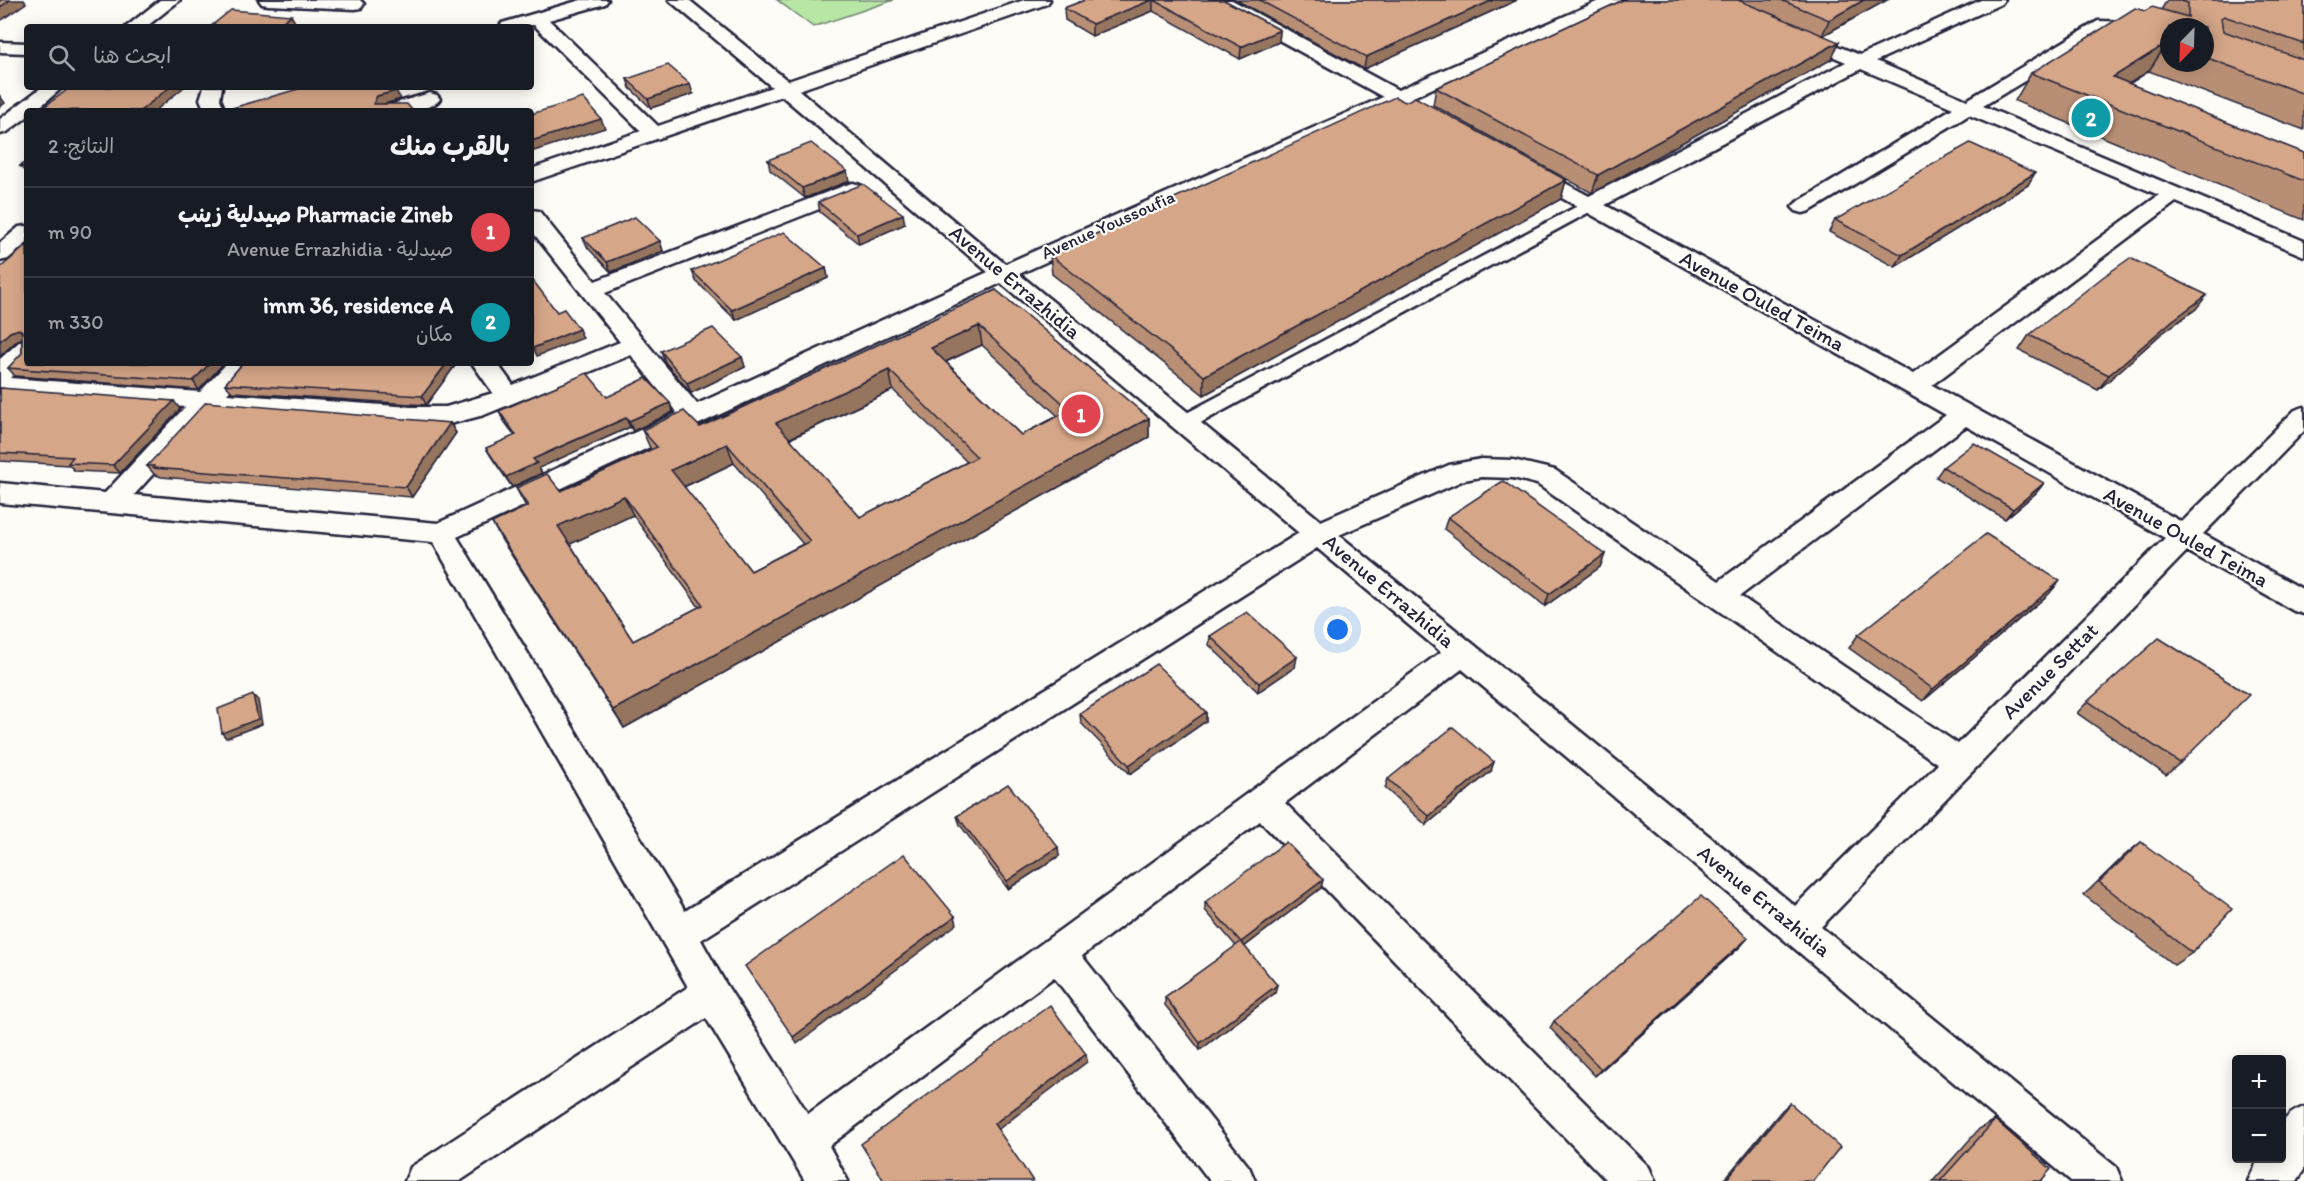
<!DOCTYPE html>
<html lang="ar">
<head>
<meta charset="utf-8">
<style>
	body { margin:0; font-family:Itim,"Playpen Sans Arabic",sans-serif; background:#242831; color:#f1f3f6; direction:rtl }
	.controls { position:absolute; right:18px; bottom:18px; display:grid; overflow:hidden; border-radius:6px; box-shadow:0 3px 15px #0003 }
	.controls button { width:54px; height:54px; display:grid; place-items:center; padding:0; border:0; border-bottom:2px solid #363941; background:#171b24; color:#f1f3f6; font:30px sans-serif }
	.compass { position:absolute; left:2160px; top:18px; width:54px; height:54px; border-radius:50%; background:#171b24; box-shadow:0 3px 15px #0003; rotate:203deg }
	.you { position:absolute; left:1338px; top:630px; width:21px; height:21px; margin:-15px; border:4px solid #fff; border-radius:50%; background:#1a73e8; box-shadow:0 0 0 9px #1a73e833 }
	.badge { display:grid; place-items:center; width:39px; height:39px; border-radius:50%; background:#1a73e8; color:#fff; font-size:20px; font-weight:700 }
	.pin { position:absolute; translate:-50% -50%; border:3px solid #fff; box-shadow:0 2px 6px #0006 }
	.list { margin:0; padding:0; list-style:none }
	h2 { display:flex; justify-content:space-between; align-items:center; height:78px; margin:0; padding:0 24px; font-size:26px }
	h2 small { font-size:20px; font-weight:400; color:#9ea1a6 }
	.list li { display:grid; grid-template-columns:39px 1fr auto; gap:18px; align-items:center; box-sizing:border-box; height:90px; padding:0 24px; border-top:2px solid #363941 }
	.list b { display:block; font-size:22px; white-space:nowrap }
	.list p { margin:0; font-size:20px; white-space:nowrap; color:#9ea1a6 }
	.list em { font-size:20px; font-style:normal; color:#9ea1a6 }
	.icon { flex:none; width:33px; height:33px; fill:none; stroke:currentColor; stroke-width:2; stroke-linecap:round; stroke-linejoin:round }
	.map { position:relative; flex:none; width:2304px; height:1181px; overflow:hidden; direction:ltr }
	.search { position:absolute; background:#171b24; box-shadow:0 3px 15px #0003; left:24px; top:24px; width:510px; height:66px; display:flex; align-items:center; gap:15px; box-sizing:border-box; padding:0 21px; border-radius:6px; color:#9ea1a6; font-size:22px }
	.panel { position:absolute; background:#171b24; box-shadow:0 3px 15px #0003; left:24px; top:108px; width:510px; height:258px; border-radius:6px; direction:rtl }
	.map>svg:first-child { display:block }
	.green { fill:#b8e6a5; stroke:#6d8470; stroke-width:1.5 }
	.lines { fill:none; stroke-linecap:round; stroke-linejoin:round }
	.pedestrian-casing { stroke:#22223b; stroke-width:5 }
	.minor-casing { stroke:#22223b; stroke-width:5 }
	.tertiary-casing { stroke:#22223b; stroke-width:5 }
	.pedestrian { fill:#fdfcf7; fill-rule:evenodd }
	.minor { fill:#fdfcf7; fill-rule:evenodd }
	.tertiary { fill:#fdfcf7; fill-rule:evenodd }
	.wall { fill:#b88f75; stroke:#22223b; stroke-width:1.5; fill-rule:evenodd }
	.shaded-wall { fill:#96745f; stroke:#22223b; stroke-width:1.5 }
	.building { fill:#d6a688; stroke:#22223b; stroke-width:1.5; fill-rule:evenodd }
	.labels { text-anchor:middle; stroke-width:4.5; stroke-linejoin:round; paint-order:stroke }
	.far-street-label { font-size:18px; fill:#22223b; stroke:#fdfcf7 }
	.street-label { font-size:21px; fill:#22223b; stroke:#fdfcf7 }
</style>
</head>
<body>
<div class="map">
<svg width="2304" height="1181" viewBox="0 0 2304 1181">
	<rect width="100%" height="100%" fill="#fdfcf7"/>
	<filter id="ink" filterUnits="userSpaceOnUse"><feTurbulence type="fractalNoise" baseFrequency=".0167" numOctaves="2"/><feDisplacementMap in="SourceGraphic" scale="12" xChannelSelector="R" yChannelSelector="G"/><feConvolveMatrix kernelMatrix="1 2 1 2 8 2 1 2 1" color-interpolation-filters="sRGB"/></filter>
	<g filter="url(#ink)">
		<polygon class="green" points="777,0 894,0 813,27"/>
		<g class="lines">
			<defs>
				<polygon id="pedestrian" points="1589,200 1597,205 1595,209 1193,427 1186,429 1179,427 1176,422 1179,417"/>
				<g id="minor">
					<polygon points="160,0 180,0 146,27 126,27"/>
					<polygon points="259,0 360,0 364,4 361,8 355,9 268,5 262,4"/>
					<path d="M581,0H608L605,4L549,20L658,126L772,87L669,0H689L788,81L1024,0H1050L1047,4L799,90L1005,264L1383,97L1213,4L1210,0H1232L1398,90L1601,0H1624L1621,4L1413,97L1417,102L1414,106L1407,108L1397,104L1019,274L1321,521L1449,465L1481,459L1513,460L1555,470L1719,581L1946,415L1523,176L1520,172L1523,168L1530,166L1537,168L1589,196L1846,62L1794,40L1791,36L1794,32L1800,31L1860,55L1981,0H2004L2001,4L1876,61L1967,100L2098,21L2135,22L2169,32V43L2133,32L2107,31L1983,106L2304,241V256L2176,202L1932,385L2182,522L2295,410L2304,407V431L2203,534L2304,590V614L2294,611L2187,551L1821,927L2116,1167L2122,1181H2071L1462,669L1285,803L1649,1167L1655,1181H1607L1260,821L1082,956L1249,1167L1255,1181H1210L1054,977L829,1146L848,1181H805L706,1018L460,1181H405L411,1167L688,987L433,542L0,503V483L105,493L185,407L0,393V359L19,342L27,339V361L10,378L200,392L227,363H253L227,394L411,407H446L493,393L472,363H497L513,385L620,342L531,230V210L539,211L595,281L846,185L853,183L860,185L863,189L860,193L605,293L697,404L988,272L782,96L531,182V169L641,131L534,25L499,27L502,23ZM1861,69L1953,108L1796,203L1792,207L1796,211L1803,213L1810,211L1969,115L2159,195L1913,374L1605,205ZM1001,283L1299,533L685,911L457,537ZM631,355L677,413L438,523L134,495L212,409L411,425H446L484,415ZM1966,426L2165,538L1958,744L1740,596ZM1481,477L1513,478L1537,484L1938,764L1795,906L1339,535L1464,480ZM1317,548L1441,652L808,1114L724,981L701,940Z"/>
					<polygon points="0,42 27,43 27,53 0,52"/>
					<polygon points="42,87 63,87 35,111 27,111 27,117 7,132 0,134 0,119"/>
					<polygon points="204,87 222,87 220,99 225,111 205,111 200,99"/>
					<path d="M430,93L437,95L440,99C430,113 395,111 379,111L382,107Z"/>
					<polygon points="27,226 27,243 8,259 0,261 0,243 19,227"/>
				</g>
				<path id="tertiary" d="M2304,1107V1170L2297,1181H2248L2259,1158H2282C2282,1131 2275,1118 2304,1107Z"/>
			</defs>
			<use href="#pedestrian" class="pedestrian-casing"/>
			<use href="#minor" class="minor-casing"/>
			<use href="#tertiary" class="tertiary-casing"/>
			<use href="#pedestrian" class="pedestrian"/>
			<use href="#minor" class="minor"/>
			<use href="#tertiary" class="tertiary"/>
		</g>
		<g class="wall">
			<polygon points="1085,0 1224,0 1280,30 1279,42 1240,59 1153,11 1092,36 1065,20 1064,8"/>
			<polygon points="1236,0 1517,0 1364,69"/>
			<polygon points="1623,0 1887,0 1824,35 1832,59 1592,193 1433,105 1436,88"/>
			<path d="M2167,0H2304V130L2149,71L2129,84L2304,153V220L2015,101L2031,73L2145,11L2161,10ZM2169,27H2205V63H2169Z"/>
			<polygon points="627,79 693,94 651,108 630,88"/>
			<polygon points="768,160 849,181 805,198 770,170"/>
			<polygon points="27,161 27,174 20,166"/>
			<polygon points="1566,180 1561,199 1204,395 1052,274 1050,255"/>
			<polygon points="2028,185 1895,267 1829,232 1835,220"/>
			<polygon points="818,202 905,224 859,244 820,212"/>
			<polygon points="583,238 660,241 663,251 611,272 588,248"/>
			<polygon points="27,245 27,363 224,363 199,390 15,376 8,368 22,353 22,339 18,340 1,268"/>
			<polygon points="826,268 828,278 736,320 696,281 692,271"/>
			<path d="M996,290L1149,418V437L624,728L503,542L492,523L526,507L516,488L561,491L651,450L642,430L700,427ZM982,345L1058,416L1021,435L946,362ZM893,390L967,462L860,517L790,439ZM734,463L803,544L751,571L684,487ZM633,515L699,607L633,641L570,544Z"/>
			<polygon points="2196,309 2161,334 2098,390 2019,350 2029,335"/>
			<polygon points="661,351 742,357 745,367 691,393 665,362"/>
			<polygon points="243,363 457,363 426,405 232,392 225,384"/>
			<polygon points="0,388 180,409 120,473 75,471 69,465 0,461"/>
			<polygon points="607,397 670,403 673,412 633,431 630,427 569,454 539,468 542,473 512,487 492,458 486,448 515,436 504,421 499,411"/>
			<polygon points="450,423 456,433 412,497 161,477 159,476 155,475 147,466"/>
			<polygon points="1943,467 2044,483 2036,493 2005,519 1936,477"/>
			<polygon points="1448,517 1605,554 1600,567 1545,606 1444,529"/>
			<polygon points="2049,594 1923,701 1849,648 1858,635"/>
			<polygon points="1210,636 1295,667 1258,692 1209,645"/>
			<polygon points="2088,701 2180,763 2166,775 2077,713"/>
			<polygon points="1206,712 1206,721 1130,774 1081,723 1080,714"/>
			<polygon points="1491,771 1426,825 1385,788 1388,779"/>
			<polygon points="957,816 1059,856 1008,889 960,825"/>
			<polygon points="2141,842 2192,953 2174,965 2084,895 2125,855"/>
			<polygon points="1321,888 1244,947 1275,993 1200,1050 1165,1005 1165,997 1236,946 1205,910 1205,902"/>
			<polygon points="1741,946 1595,1076 1550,1028 1554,1021"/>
			<polygon points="1790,1103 1813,1181 1723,1181 1782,1110"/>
			<polygon points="1995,1120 2041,1181 1933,1181 1979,1129"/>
		</g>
		<g class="shaded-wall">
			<polygon points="10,0 24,0 26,3 0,21 0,7"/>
			<polygon points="1152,0 1153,0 1153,11 1092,36 1092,24"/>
			<polygon points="1493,0 1517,0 1364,69 1366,57"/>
			<polygon points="1864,0 1887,0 1822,36 1829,20"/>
			<polygon points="291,15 295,22 289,27 275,27"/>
			<polygon points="1280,30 1279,42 1240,59 1241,47"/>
			<polygon points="1839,42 1832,59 1592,193 1598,175"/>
			<polygon points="2167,43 2149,71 2102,101 2113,77"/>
			<polygon points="690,84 693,94 651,108 648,99"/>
			<polygon points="170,87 184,87 155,111 140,111"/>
			<polygon points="396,91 401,99 381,105 373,104 377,96"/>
			<polygon points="0,96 5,103 0,107"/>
			<polygon points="601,119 605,128 531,152 531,141"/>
			<polygon points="847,171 849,181 805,198 802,188"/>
			<polygon points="2035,173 2028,185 1895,267 1902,255"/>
			<polygon points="1566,180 1561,199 1204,395 1204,376"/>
			<polygon points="903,214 905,224 859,244 857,234"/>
			<polygon points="660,241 663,251 611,272 607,262"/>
			<polygon points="826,268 828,278 736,320 732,310"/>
			<polygon points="2207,295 2196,309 2161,334 2098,390 2109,375 2173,320"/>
			<polygon points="979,326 982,345 934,367 931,348"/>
			<polygon points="19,329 26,337 18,340 0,356 0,341 10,332"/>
			<polygon points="579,329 583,338 537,356 533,348"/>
			<polygon points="742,357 745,367 691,393 687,383"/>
			<polygon points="210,363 224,363 199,390 193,381"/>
			<polygon points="447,363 457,363 426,405 422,396"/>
			<polygon points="889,370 893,390 782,442 776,423"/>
			<polygon points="174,401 180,409 120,473 113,465"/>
			<polygon points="670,403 673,412 633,431 629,421"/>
			<polygon points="626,418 630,427 539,468 542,473 512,487 506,477 533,459"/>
			<polygon points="1149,418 1149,437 624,728 613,710"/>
			<polygon points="450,423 456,433 412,497 406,487"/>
			<polygon points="727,444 734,463 679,489 671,470"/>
			<polygon points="2044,483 2036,493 2005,519 2013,509"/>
			<polygon points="624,496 633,515 568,545 558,526"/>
			<polygon points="1605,554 1600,567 1545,606 1549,594"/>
			<polygon points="2060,581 2049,594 1923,701 1933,689"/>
			<polygon points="1297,657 1295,667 1258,692 1259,683"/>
			<polygon points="253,695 258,700 262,724 226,738 222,733"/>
			<polygon points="1206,712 1206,721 1130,774 1129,765"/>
			<polygon points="1494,762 1491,771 1426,825 1429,816"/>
			<polygon points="1058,847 1059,856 1008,889 1007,881"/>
			<polygon points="1323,880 1321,888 1240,950 1241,942"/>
			<polygon points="955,916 957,924 797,1044 793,1037"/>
			<polygon points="1748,938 1741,946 1595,1076 1601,1069"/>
			<polygon points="1277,985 1275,993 1200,1050 1200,1043"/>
			<polygon points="1086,1054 1087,1062 996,1131 994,1124"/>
		</g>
		<g class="building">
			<polygon points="0,0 10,0 0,7"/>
			<polygon points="1085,0 1152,0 1092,24 1064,8"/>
			<polygon points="1154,0 1224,0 1280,30 1241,47"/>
			<polygon points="1259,0 1493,0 1366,57"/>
			<polygon points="1623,0 1738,0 1839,42 1598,175 1436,88"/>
			<polygon points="1781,0 1864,0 1829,20"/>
			<polygon points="2178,0 2304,0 2304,44 2224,16 2221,18 2223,31 2304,60 2304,94 2205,57 2205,27 2169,27 2169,44 2167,43 2113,77 2304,153 2304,181 2031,73 2135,8 2145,11 2152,7 2188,17 2188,3"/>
			<polygon points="231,10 291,15 275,27 210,27"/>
			<polygon points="668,65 690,84 648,99 627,79"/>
			<polygon points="71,87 170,87 140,111 40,110"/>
			<polygon points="305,87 394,87 396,91 377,96 373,104 407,104 413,111 222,111"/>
			<polygon points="1395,97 1405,102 1415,97 1566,180 1204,376 1050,255"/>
			<polygon points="583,98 601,119 531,141 531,114"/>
			<polygon points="811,143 847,171 802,188 768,160"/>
			<polygon points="1970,143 2035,173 1902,255 1835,220"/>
			<polygon points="27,161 27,167 20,166"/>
			<polygon points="863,184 903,214 857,234 818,202"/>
			<polygon points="635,217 660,241 607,262 583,238"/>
			<polygon points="784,232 826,268 732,310 692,271"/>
			<polygon points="27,245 27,363 210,363 193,381 8,368 22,353 22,331 19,329 10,332 0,341 0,268"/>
			<polygon points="2130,258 2207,295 2173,320 2109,375 2029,335 2103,277"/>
			<polygon points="531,278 557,312 564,309 579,329 533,348 531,345"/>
			<path d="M996,290L1149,418L613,710L492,523L528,506L516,488L547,474L561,491L657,447L642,430L684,411L700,427ZM979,326L1070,410L1021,435L931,348ZM889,370L977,457L860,517L776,423ZM727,444L810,541L751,571L671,470ZM624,496L703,605L633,641L558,526Z"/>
			<polygon points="713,328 742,357 687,383 661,351"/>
			<polygon points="243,363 447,363 422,396 225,384"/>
			<polygon points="587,373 607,397 646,378 670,403 629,421 626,418 564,445 533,459 537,463 506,477 486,448 516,435 499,411"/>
			<polygon points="0,388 174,401 113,465 68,463 73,457 0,453"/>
			<polygon points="206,402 450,423 406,487 153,468 154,466 147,466"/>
			<polygon points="1974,443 2044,483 2013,509 1943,467"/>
			<polygon points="1503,481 1605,554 1549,594 1448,517"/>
			<polygon points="1986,534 2060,581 1933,689 1858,635"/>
			<polygon points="1247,612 1297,657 1259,683 1210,636"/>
			<polygon points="2159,638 2249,695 2180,763 2088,701"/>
			<polygon points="1156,664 1206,712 1129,765 1080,714"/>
			<polygon points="253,695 258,719 222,733 218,709"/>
			<polygon points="1453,727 1494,762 1429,816 1388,779"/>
			<polygon points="1008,784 1058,847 1007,881 957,816"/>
			<polygon points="1286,842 1323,880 1241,942 1205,902"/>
			<polygon points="2141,842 2232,909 2192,953 2099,882"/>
			<polygon points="904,854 955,916 793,1037 745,966"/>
			<polygon points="1701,896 1748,938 1601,1069 1554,1021"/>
			<polygon points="1241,942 1277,985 1200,1043 1165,997"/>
			<polygon points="1050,1005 1086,1054 994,1124 1033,1181 884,1181 861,1144"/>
			<polygon points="1790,1103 1840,1147 1813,1181 1725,1181"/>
			<polygon points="1995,1120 2051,1169 2041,1181 1940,1181"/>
		</g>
	</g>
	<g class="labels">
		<g class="far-street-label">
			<text transform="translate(1108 225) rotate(-24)" y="6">Avenue Youssoufia</text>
		</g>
		<g class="street-label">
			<text transform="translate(1015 282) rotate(40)" y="7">Avenue Errazhidia</text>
			<text transform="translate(1762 301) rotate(29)" y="7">Avenue Ouled Teima</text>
			<text transform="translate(2186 537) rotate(29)" y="7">Avenue Ouled Teima</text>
			<text transform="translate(1389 591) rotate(40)" y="7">Avenue Errazhidia</text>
			<text transform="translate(2050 671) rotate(-45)" y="7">Avenue Settat</text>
			<text transform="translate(1764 901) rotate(39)" y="7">Avenue Errazhidia</text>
		</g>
	</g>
</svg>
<div class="controls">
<button>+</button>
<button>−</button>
</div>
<svg class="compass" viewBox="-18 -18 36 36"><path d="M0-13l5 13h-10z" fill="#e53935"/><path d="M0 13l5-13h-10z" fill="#9ea1a6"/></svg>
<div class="you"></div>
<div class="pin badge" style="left:1081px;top:414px;background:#e0444e">1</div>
<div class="pin badge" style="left:2091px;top:118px;background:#0f9aa8">2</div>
<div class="search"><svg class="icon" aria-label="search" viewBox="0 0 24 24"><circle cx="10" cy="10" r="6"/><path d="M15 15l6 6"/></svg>ابحث هنا</div>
<section class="panel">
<h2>بالقرب منك<small>النتائج: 2</small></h2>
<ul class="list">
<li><span class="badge" style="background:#e0444e">1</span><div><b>Pharmacie Zineb صيدلية زينب</b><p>صيدلية · Avenue Errazhidia</p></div><em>90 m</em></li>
<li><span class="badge" style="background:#0f9aa8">2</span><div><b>imm 36, residence A</b><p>مكان</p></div><em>330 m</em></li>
</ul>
</section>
</div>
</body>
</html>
